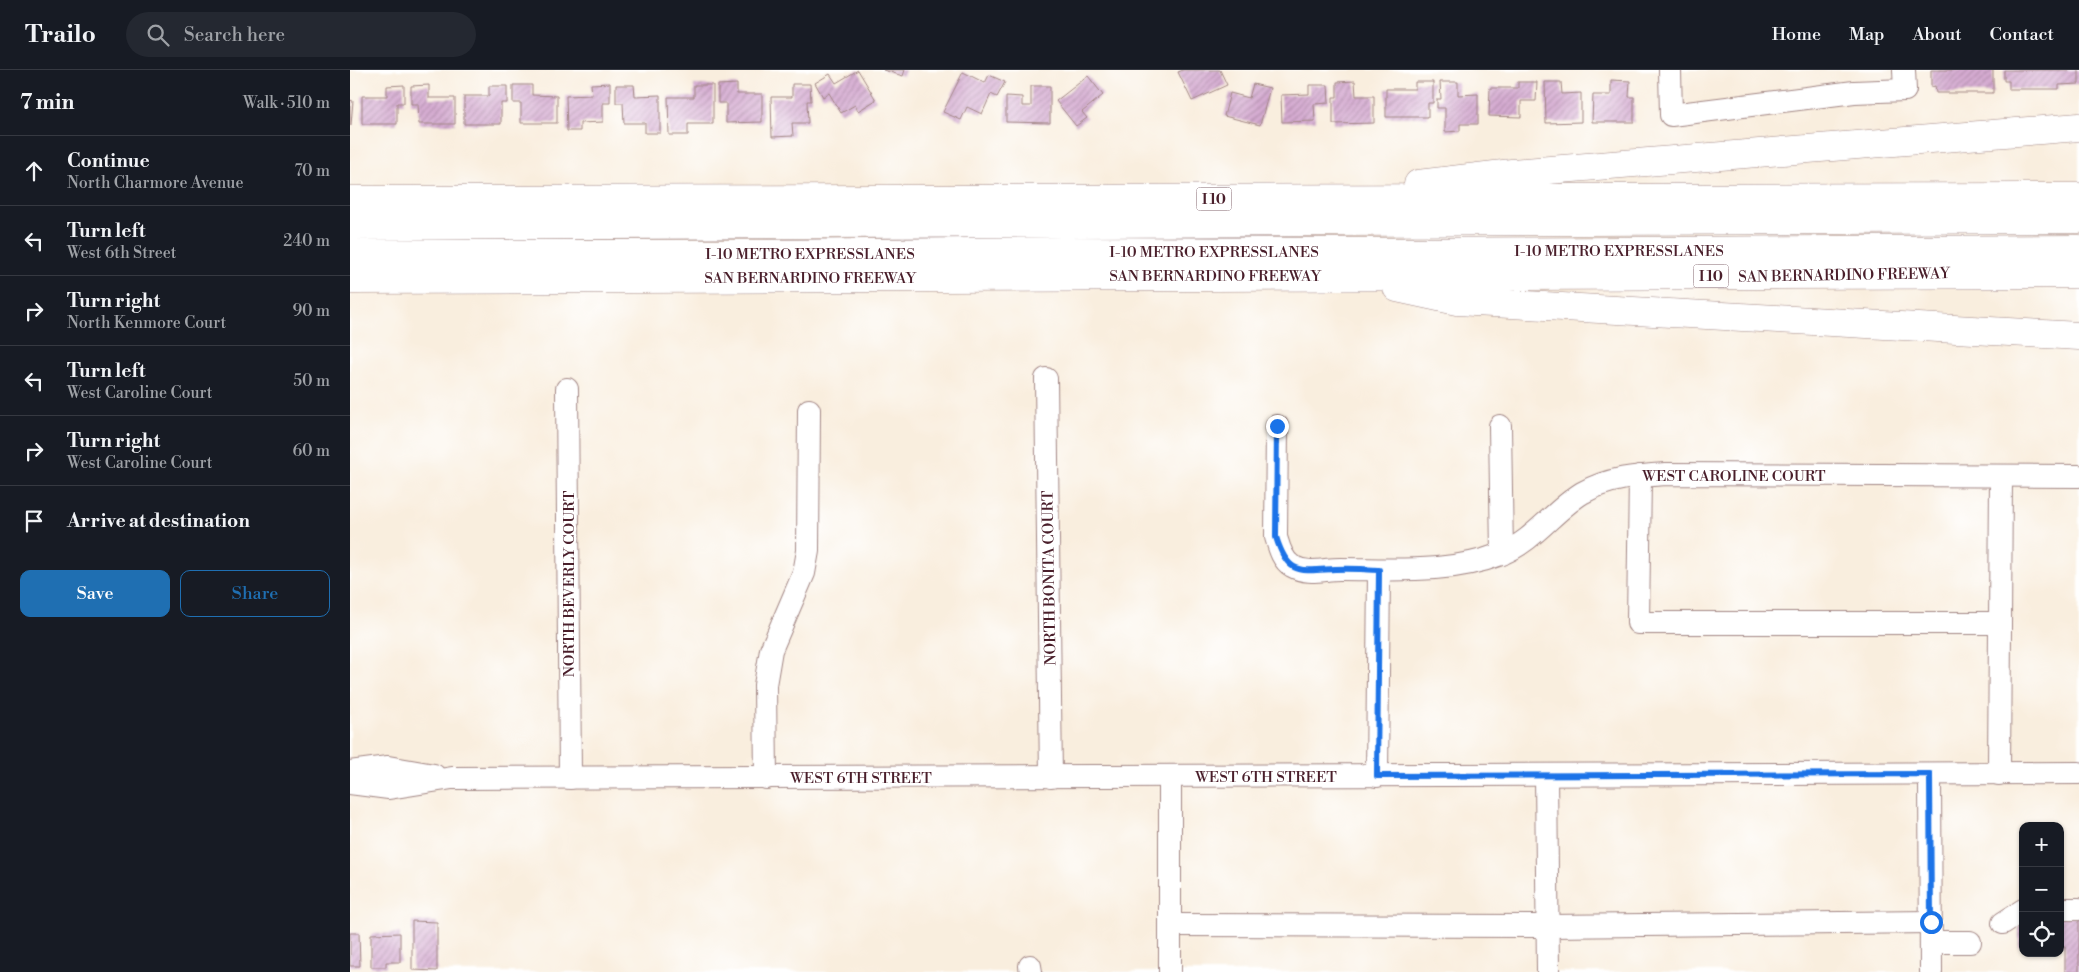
<!DOCTYPE html>
<html lang="en">
<head>
<meta charset="utf-8">
<style>
	body { margin:0; font-family:"Libre Bodoni",serif; background:#242831; color:#f1f3f6 }
	.controls { position:absolute; right:15px; bottom:15px; display:grid; overflow:hidden; border-radius:10px; box-shadow:0 1px 4px #0004 }
	.controls button { width:45px; height:45px; display:grid; place-items:center; padding:0; border:0; border-bottom:1px solid #363941; background:#171b24; color:#f1f3f6; font:25px sans-serif }
	.stop { position:absolute; width:15px; height:15px; margin:-11px; border:4px solid #1a73e8; border-radius:50%; background:#fff }
	.stop.end { background:#1a73e8; border-color:#fff; box-shadow:0 1px 5px #0008 }
	.list { margin:0; padding:0; list-style:none }
	h2 { display:flex; justify-content:space-between; align-items:center; height:65px; margin:0; padding:0 20px; font-size:21px }
	h2 small { font-size:16px; font-weight:400; color:#9ea1a6 }
	.list li { display:grid; grid-template-columns:32px 1fr auto; gap:15px; align-items:center; box-sizing:border-box; height:70px; padding:0 20px; border-top:1px solid #363941 }
	.list b { display:block; font-size:19px; white-space:nowrap }
	.list p { margin:0; font-size:16px; white-space:nowrap; color:#9ea1a6 }
	.list em { font-size:16px; font-style:normal; color:#9ea1a6 }
	.actions { display:flex; gap:10px; padding:15px 20px }
	.actions a { flex:1; padding:11px 0; border:1px solid #1f6fb2; border-radius:10px; text-align:center; font-size:18px; color:#1f6fb2 }
	.actions .main { background:#1f6fb2; color:#fff }
	.icon { flex:none; width:28px; height:28px; fill:none; stroke:currentColor; stroke-width:2; stroke-linecap:round; stroke-linejoin:round }
	.map { position:relative; flex:none; width:1729px; height:902px; overflow:hidden }
	header { display:flex; align-items:center; gap:30px; box-sizing:border-box; height:70px; padding:0 25px; background:#171b24; border-bottom:1px solid #363941 }
	header strong { font-size:24px }
	nav { display:flex; gap:28px; margin-inline-start:auto; font-size:18px }
	.search { width:350px; height:45px; background:#242831; display:flex; align-items:center; gap:12px; box-sizing:border-box; padding:0 18px; border-radius:28px; color:#9ea1a6; font-size:19px }
	main { display:flex }
	aside { flex:1; background:#171b24 }
	.map>svg:first-child { display:block }
	.building { fill:url(#building-hatch) }
	.lines { fill:none; stroke-linecap:round; stroke-linejoin:round }
	.minor-casing { stroke:#a28684; stroke-width:24 }
	.highway-casing { stroke:#a28684; stroke-width:29 }
	.minor { stroke:#fff; stroke-width:22 }
	.highway { stroke:#fff; stroke-width:28 }
	.route { stroke:#1a73e8; stroke-width:6 }
	.labels { text-anchor:middle; stroke-width:4.5; stroke-linejoin:round; paint-order:stroke }
	.shield { fill:#fff; stroke:#80626b; stroke-width:1 }
	.shield-label { font-size:14px; font-weight:bold; fill:#4a1f2b }
	.street-label { font-size:15px; fill:#4a1f2b; stroke:#fff }
</style>
</head>
<body>
<header>
<strong>Trailo</strong>
<div class="search"><svg class="icon" aria-label="search" viewBox="0 0 24 24"><circle cx="10" cy="10" r="6"/><path d="M15 15l6 6"/></svg>Search here</div>
<nav><a>Home</a><a>Map</a><a>About</a><a>Contact</a></nav>
</header>
<main>
<aside>
<h2>7 min<small>Walk · 510 m</small></h2>
<ul class="list">
<li><svg class="icon" aria-label="ahead" viewBox="0 0 24 24"><path d="M12 20V5M6 11l6-6 6 6"/></svg><div><b>Continue</b><p>North Charmore Avenue</p></div><em>70 m</em></li>
<li><svg class="icon" aria-label="left" viewBox="0 0 24 24"><path d="M17 20v-9H6M10 6l-5 5 5 5"/></svg><div><b>Turn left</b><p>West 6th Street</p></div><em>240 m</em></li>
<li><svg class="icon" aria-label="right" viewBox="0 0 24 24"><path d="M7 20v-9h11M14 6l5 5-5 5"/></svg><div><b>Turn right</b><p>North Kenmore Court</p></div><em>90 m</em></li>
<li><svg class="icon" aria-label="left" viewBox="0 0 24 24"><path d="M17 20v-9H6M10 6l-5 5 5 5"/></svg><div><b>Turn left</b><p>West Caroline Court</p></div><em>50 m</em></li>
<li><svg class="icon" aria-label="right" viewBox="0 0 24 24"><path d="M7 20v-9h11M14 6l5 5-5 5"/></svg><div><b>Turn right</b><p>West Caroline Court</p></div><em>60 m</em></li>
<li><svg class="icon" aria-label="arrive" viewBox="0 0 24 24"><path d="M6 21V4h12l-3 4 3 4H6"/></svg><div><b>Arrive at destination</b></div></li>
</ul>
<div class="actions"><a class="main">Save</a><a>Share</a></div>
</aside>
<div class="map">
<svg width="1729" height="902" viewBox="0 0 1729 902">
	<defs>
		<pattern id="building-hatch" width="6" height="6" patternUnits="userSpaceOnUse" patternTransform="scale(1.25)"><rect width="6" height="6" fill="#d5abd1"/><path d="M-1 1l2-2M0 6l6-6M5 7l2-2" fill="none" stroke="#af8baa"/></pattern>
	</defs>
	<rect width="100%" height="100%" fill="#fff"/>
	<filter id="ink" filterUnits="userSpaceOnUse"><feTurbulence type="fractalNoise" baseFrequency=".02" numOctaves="2"/><feDisplacementMap in="SourceGraphic" scale="10" xChannelSelector="R" yChannelSelector="G"/><feConvolveMatrix kernelMatrix="1 2 1 2 8 2 1 2 1" color-interpolation-filters="sRGB"/></filter>
	<filter id="wash" filterUnits="userSpaceOnUse"><feTurbulence type="fractalNoise" baseFrequency=".0096" numOctaves="4" result="noise"/><feDisplacementMap in="SourceGraphic" scale="20" xChannelSelector="R" yChannelSelector="G"/><feGaussianBlur stdDeviation="1.12" result="paint"/><feColorMatrix in="noise" values="0 0 0 0 0 0 0 0 0 0 0 0 0 0 0 0 0 1.4 0 .05"/><feComposite in="paint" operator="in"/></filter>
	<g filter="url(#wash)">
		<rect width="100%" height="100%" fill="#f9eede"/>
		<g id="blocks">
			<g class="building">
				<polygon points="508,0 526,30 508,41 505,35 491,43 479,23 473,27 465,13 480,4 486,13"/>
				<polygon points="533,0 555,0 553,6"/>
				<polygon points="833,0 870,0 877,15 842,31 828,2"/>
				<polygon points="1581,0 1643,0 1643,23 1586,23 1585,16 1581,17"/>
				<polygon points="1654,0 1729,0 1729,14 1709,15 1709,19 1659,19 1659,11 1654,11"/>
				<polygon points="613,2 635,13 639,5 655,12 647,27 641,24 632,44 617,37 611,50 593,42"/>
				<polygon points="738,6 753,25 732,42 737,48 726,56 706,31"/>
				<polygon points="1261,10 1280,11 1279,27 1284,27 1284,52 1242,52 1243,25 1261,25"/>
				<polygon points="1005,11 1006,26 1024,26 1024,53 983,54 983,27 987,27 987,12"/>
				<polygon points="1065,12 1083,12 1083,33 1078,33 1078,47 1036,47 1036,19 1065,19"/>
				<polygon points="1090,12 1108,12 1108,25 1128,24 1128,54 1110,54 1110,61 1095,62 1095,38 1087,38 1087,29 1091,29"/>
				<polygon points="1168,12 1187,12 1186,31 1171,31 1171,47 1139,46 1140,18 1168,18"/>
				<polygon points="1195,12 1211,12 1212,24 1231,23 1231,52 1196,53"/>
				<polygon points="260,13 260,33 253,33 253,52 230,53 230,61 217,61 216,26 242,25 241,14"/>
				<polygon points="387,14 387,24 412,24 412,52 376,53 376,33 368,33 368,15"/>
				<polygon points="442,14 460,14 461,31 457,31 458,53 442,53 443,66 422,67 421,27 442,27"/>
				<polygon points="903,14 920,18 910,55 874,46 880,23 899,28"/>
				<polygon points="54,15 54,33 47,33 47,54 12,54 12,26 37,26 37,16"/>
				<polygon points="79,15 79,28 105,28 105,54 69,54 68,34 61,34 61,16"/>
				<polygon points="163,15 182,15 182,25 207,26 207,53 171,53 171,33 163,33"/>
				<polygon points="266,15 284,15 285,26 310,25 310,63 295,63 295,53 274,53 273,33 266,33"/>
				<polygon points="344,15 363,15 363,54 338,54 338,65 319,65 318,27 344,27"/>
				<polygon points="959,15 978,15 979,33 964,34 965,51 932,52 931,25 959,24"/>
				<polygon points="139,16 157,16 157,33 151,33 151,54 114,54 114,26 139,26"/>
				<polygon points="681,16 700,16 700,53 656,52 656,26 672,27 672,36 681,36"/>
				<polygon points="0,30 3,31 1,55 0,55"/>
				<rect x="1669" y="845" width="4" height="31"/>
				<polygon points="1710,846 1729,846 1729,902 1715,902 1715,876 1710,876"/>
				<polygon points="62,851 87,852 87,901 62,900"/>
				<polygon points="0,863 9,863 10,896 0,896"/>
				<polygon points="50,863 50,892 36,892 36,897 21,897 21,864"/>
			</g>
		</g>
	</g>
	<g filter="url(#ink)">
		<use href="#blocks" fill-opacity="0" stroke="#a28684" stroke-width="1"/>
		<g class="lines">
			<defs>
				<g id="minor">
					<polyline points="1320,0 1321,45 1504,22 1555,20 1554,0"/>
					<polyline points="696,309 701,707"/>
					<polyline points="217,319 220,708"/>
					<path d="M927,356L926,467C929,477 932,490 942,496C958,505 973,499 990,499C1043,499 1100,504 1151,484C1184,471 1203,441 1232,423C1258,408 1287,406 1316,404L1729,406"/>
					<polyline points="1150,356 1152,484"/>
					<polyline points="1290,406 1288,553 1650,553"/>
					<polyline points="0,702 38,697 84,705"/>
					<polyline points="1580,704 1581,902"/>
					<polyline points="1649,704 1651,407"/>
					<polyline points="1196,705 1198,902"/>
					<polyline points="1027,706 1029,500"/>
					<polyline points="820,707 820,902"/>
					<polyline points="416,708 415,615 421,580 454,503 458,481 459,340"/>
					<polyline points="0,713 39,718 102,708 1729,703"/>
					<polyline points="1710,839 1729,839"/>
					<polyline points="1653,853 1673,840"/>
					<polyline points="820,855 1198,856 1581,852"/>
					<polyline points="1581,872 1620,872"/>
					<polyline points="680,896 681,902"/>
				</g>
				<g id="highway">
					<polyline points="1068,114 1162,103 1729,57"/>
					<polyline points="0,130 1729,127"/>
					<polyline points="0,156 1729,149"/>
					<polyline points="0,184 412,184 713,181 1024,182 1729,179"/>
					<polyline points="0,210 1729,204"/>
					<polyline points="1047,218 1107,231 1729,266"/>
				</g>
			</defs>
			<use href="#minor" class="minor-casing"/>
			<use href="#highway" class="highway-casing"/>
			<use href="#minor" class="minor"/>
			<use href="#highway" class="highway"/>
		</g>
	</g>
	<g class="lines" filter="url(#ink)">
		<path class="route" d="M927,356L926,467C938,506 950,501 985,499C1000,498 1014,499 1029,500L1027,706L1580,704L1581,852"/>
	</g>
	<g class="labels">
		<g class="shield">
			<rect x="846.5" y="117.5" width="35" height="23" rx="4"/>
			<rect x="1343.5" y="194.5" width="35" height="23" rx="4"/>
		</g>
		<g class="shield-label">
			<text x="864" y="134">I 10</text>
			<text x="1361" y="211">I 10</text>
		</g>
		<g class="street-label">
			<text x="1269" y="186">I-10 METRO EXPRESSLANES</text>
			<text x="864" y="187">I-10 METRO EXPRESSLANES</text>
			<text x="460" y="189">I-10 METRO EXPRESSLANES</text>
			<text transform="translate(1494 205) rotate(-1)" y="5">SAN BERNARDINO FREEWAY</text>
			<text x="865" y="211">SAN BERNARDINO FREEWAY</text>
			<text x="460" y="213">SAN BERNARDINO FREEWAY</text>
			<text x="1384" y="411">WEST CAROLINE COURT</text>
			<text transform="translate(699 508) rotate(-91)" y="5">NORTH BONITA COURT</text>
			<text transform="translate(219 514) rotate(-90)" y="5">NORTH BEVERLY COURT</text>
			<text x="916" y="712">WEST 6TH STREET</text>
			<text x="511" y="713">WEST 6TH STREET</text>
		</g>
	</g>
</svg>
<div class="controls">
<button>+</button>
<button>−</button>
<button><svg class="icon" aria-label="locate" viewBox="0 0 24 24"><circle cx="12" cy="12" r="6"/><path d="M12 2v4M12 18v4M2 12h4M18 12h4"/></svg></button>
</div>
<div class="stop" style="left:1581px;top:852px"></div>
<div class="stop end" style="left:927px;top:356px"></div>
</div>
</main>
</body>
</html>
